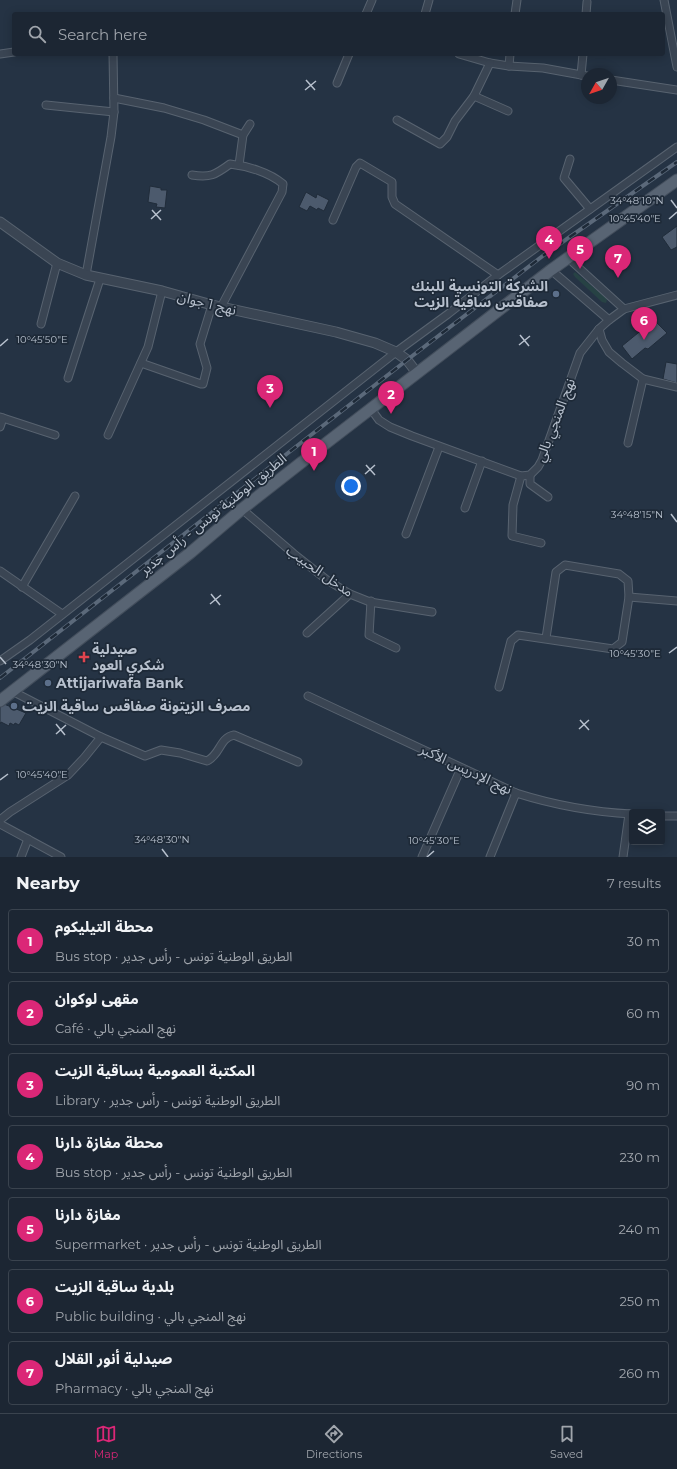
<!DOCTYPE html>
<html lang="en">
<head>
<meta charset="utf-8">
<style>
	body { margin:0; font-family:Montserrat,"Noto Sans Arabic",sans-serif; background:#252e3b; color:#f1f3f6 }
	.controls { position:absolute; right:12px; bottom:12px; display:grid; overflow:hidden; border-radius:4px; box-shadow:0 2px 10px #0003 }
	.controls button { width:36px; height:36px; display:grid; place-items:center; padding:0; border:0; border-bottom:1px solid #3a434e; background:#1c2633; color:#f1f3f6; font:20px sans-serif }
	.compass { position:absolute; left:581px; top:68px; width:36px; height:36px; border-radius:50%; background:#1c2633; box-shadow:0 2px 10px #0003; rotate:230deg }
	.you { position:absolute; left:351px; top:486px; width:14px; height:14px; margin:-10px; border:3px solid #fff; border-radius:50%; background:#1a73e8; box-shadow:0 0 0 6px #1a73e833 }
	.badge { display:grid; place-items:center; width:26px; height:26px; border-radius:50%; background:#db2777; color:#fff; font-size:13px; font-weight:700 }
	.pin { position:absolute; translate:-50% -33px; filter:drop-shadow(0 1px 2px #0008) }
	.pin::after { content:''; position:absolute; top:21px; width:14px; height:12px; background:inherit; clip-path:polygon(0 0,100% 0,50% 100%) }
	.list { margin:0; padding:0; list-style:none }
	h2 { display:flex; justify-content:space-between; align-items:center; height:52px; margin:0; padding:0 16px; font-size:17px }
	h2 small { font-size:13px; font-weight:400; color:#a0a5ac }
	.list li { display:grid; grid-template-columns:26px 1fr auto; gap:12px; align-items:center; box-sizing:border-box; height:64px; margin:0 8px 8px; padding:0 8px; border:1px solid #3a434e; border-radius:4px }
	.list b { display:block; font-size:15px; white-space:nowrap }
	.list p { margin:0; font-size:13px; white-space:nowrap; color:#a0a5ac }
	.list em { font-size:13px; font-style:normal; color:#a0a5ac }
	.icon { flex:none; width:22px; height:22px; fill:none; stroke:currentColor; stroke-width:2; stroke-linecap:round; stroke-linejoin:round }
	.map { position:relative; flex:none; width:677px; height:857px; overflow:hidden }
	.search { position:absolute; background:#1c2633; box-shadow:0 2px 10px #0003; left:12px; right:12px; top:12px; height:44px; display:flex; align-items:center; gap:10px; box-sizing:border-box; padding:0 14px; border-radius:4px; color:#a0a5ac; font-size:15px }
	.sheet { height:556px; background:#1c2633 }
	nav { display:flex; justify-content:space-around; align-items:center; box-sizing:border-box; height:56px; border-top:1px solid #3a434e; background:#1c2633; font-size:11px; color:#a0a5ac }
	nav a { display:grid; justify-items:center; gap:2px }
	nav .on { color:#db2777 }
	.map>svg:first-child { display:block }
	.green { fill:#274244 }
	.building { fill:#4c5a6d; stroke:#202c3a }
	.lines { fill:none; stroke-linecap:round; stroke-linejoin:round }
	.minor-casing { stroke:#586370; stroke-width:9 }
	.tertiary-casing { stroke:#586370; stroke-width:11 }
	.primary-casing { stroke:#434e5c; stroke-width:13 }
	.minor { stroke:#3a4553; stroke-width:7 }
	.tertiary { stroke:#3a4553; stroke-width:9 }
	.primary { stroke:#586473; stroke-width:11 }
	.rail-casing { stroke:#5b697a; stroke-width:4 }
	.rail { stroke:#1e2a38; stroke-width:2.5; stroke-dasharray:8; stroke-linecap:butt }
	.ticks { fill:none; stroke:#b7c0cd; stroke-width:1.5 }
	.service-dot { fill:#5c6f8a; stroke:#1e2a38; stroke-width:1.5 }
	.health-dot { fill:#e0444e; stroke:#1e2a38; stroke-width:1.5 }
	.labels { text-anchor:middle; stroke-width:3.5; stroke-linejoin:round; paint-order:stroke }
	.poi-label { font-size:14px; font-weight:bold; fill:#b7c0cd; stroke:#1e2a38; text-anchor:start }
	.street-label { font-size:14px; fill:#b7c0cd; stroke:#1e2a38 }
	.ticks-label { font-size:10px; text-anchor:middle; fill:#b7c0cd; stroke:#1e2a38; stroke-width:3.5; stroke-linejoin:round; paint-order:stroke }
</style>
</head>
<body>
<div class="map">
<svg width="677" height="857" viewBox="0 0 677 857">
	<rect width="100%" height="100%" fill="#253344"/>
	<polygon class="green" points="575,272 606,298 607,300 606,303 602,302 575,277 573,274"/>
	<g class="building">
		<polygon points="150,186 161,188 161,190 167,190 165,208 156,207 157,204 148,202"/>
		<polygon points="306,192 316,198 317,194 329,200 324,211 318,208 317,210 310,206 307,211 299,207"/>
		<polygon points="677,226 677,247 671,250 662,237"/>
		<polygon points="654,320 667,333 648,349 645,348 632,359 622,346"/>
		<polygon points="666,362 677,364 677,383 663,379"/>
		<polygon points="4,704 26,713 19,725 15,723 14,725 10,723 9,726 1,722 0,724 0,707"/>
	</g>
	<g class="lines">
		<defs>
			<g id="minor">
				<polyline points="664,0 677,67"/>
				<polyline points="366,14 372,0"/>
				<polyline points="425,14 429,0"/>
				<polyline points="515,14 517,0"/>
				<polyline points="586,14 587,2"/>
				<polyline points="0,54 14,52"/>
				<polyline points="459,54 490,63 509,66 543,68 587,76"/>
				<polyline points="509,66 510,54"/>
				<polyline points="581,75 583,54"/>
				<polyline points="611,80 677,90"/>
				<polyline points="337,83 349,54"/>
				<polyline points="474,96 508,111"/>
				<polyline points="114,98 164,108 204,120 243,135"/>
				<polyline points="46,105 114,112"/>
				<polyline points="397,120 440,144 447,137 455,121 474,96 490,63"/>
				<polyline points="570,159 564,178 590,209"/>
				<polyline points="239,165 243,135 250,124"/>
				<path d="M192,175C210,178 215,175 230,164C247,166 269,172 283,184L282,192L221,307"/>
				<polyline points="333,220 356,167 360,163 392,182 392,197 395,204 498,275"/>
				<polyline points="568,258 624,309"/>
				<polyline points="551,270 609,320"/>
				<polyline points="86,275 111,137 114,112 113,54"/>
				<polyline points="41,324 57,263"/>
				<polyline points="599,329 602,340 609,352 622,363 643,379 677,387"/>
				<polyline points="141,363 201,384 203,384 207,368 200,344 212,305"/>
				<polyline points="68,378 100,279"/>
				<polyline points="371,409 379,420 390,427 412,436 521,476 530,475 538,467 542,460 580,353 599,329 609,320 624,309 677,295"/>
				<polyline points="0,417 55,435"/>
				<polyline points="0,427 3,418"/>
				<polyline points="108,435 148,347 162,291"/>
				<polyline points="628,443 643,379"/>
				<polyline points="530,475 530,484 548,497"/>
				<polyline points="521,476 513,505 512,536 541,543"/>
				<polyline points="465,508 482,461"/>
				<polyline points="242,509 294,554 327,580 350,594 370,602 432,612"/>
				<polyline points="406,534 439,447"/>
				<polyline points="0,571 62,614"/>
				<polyline points="22,587 75,496"/>
				<polyline points="629,597 677,601"/>
				<polyline points="371,601 369,635 396,648"/>
				<polyline points="307,633 350,594"/>
				<polyline points="0,661 30,640 396,352 448,314 498,275 677,147"/>
				<polyline points="499,687 511,641 518,635 613,649 622,642 629,597 628,581 619,574 565,565 556,572 546,638"/>
				<path d="M12,691L101,737L145,756L161,750L180,753L207,761C221,754 219,738 234,735L298,762"/>
				<path d="M308,696L516,793C554,805 592,812 632,814"/>
				<polyline points="662,816 677,816"/>
				<polyline points="0,820 10,812 68,775 84,758 101,737"/>
				<polyline points="0,824 61,857"/>
				<polyline points="21,857 28,839"/>
				<polyline points="422,857 461,768"/>
				<polyline points="490,857 516,793"/>
				<polyline points="623,857 629,814"/>
			</g>
			<polyline id="tertiary" points="0,222 57,263 86,275 162,291 212,305 336,332 375,343 396,352 407,360 417,373"/>
			<polyline id="primary" points="0,701 190,553 242,509 325,444 551,270 677,180"/>
		</defs>
		<use href="#minor" class="minor-casing"/>
		<use href="#tertiary" class="tertiary-casing"/>
		<use href="#primary" class="primary-casing"/>
		<use href="#minor" class="minor"/>
		<use href="#tertiary" class="tertiary"/>
		<use href="#primary" class="primary"/>
		<defs>
			<polyline id="rail" points="0,678 407,360 544,255 677,162"/>
		</defs>
		<use href="#rail" class="rail-casing"/>
		<use href="#rail" class="rail"/>
	</g>
	<path class="ticks" d="M306,80L315,90M305,90L316,81M671,200L677,208M152,210L161,220M151,219L161,210M669,219L677,212M520,335L529,346M519,345L530,336M0,346L8,339M366,465L375,475M365,474L375,465M671,514L677,522M211,594L220,605M210,604L221,595M669,653L677,647M0,657L6,664M580,720L589,730M56,724L65,735M579,729L589,720M56,734L66,725M0,780L8,774M162,849L168,857M427,857L434,851"/>
	<g class="service-dot">
		<circle cx="556" cy="294" r="4"/>
		<circle cx="48" cy="683" r="4"/>
		<circle cx="14" cy="706" r="4"/>
	</g>
	<path class="health-dot" d="M82 651h4v4h4v4h-4v4h-4v-4h-4v-4h4z"/>
	<g class="labels">
		<g class="poi-label">
			<text x="548" y="291" text-anchor="end">الشركة التونسية للبنك<tspan x="548" dy="16">صفاقس ساقية الزيت</tspan></text>
			<text x="92" y="654">صيدلية<tspan x="92" dy="16">شكري العود</tspan></text>
			<text x="56" y="688">Attijariwafa Bank</text>
			<text x="22" y="711">مصرف الزيتونة صفاقس ساقية الزيت</text>
		</g>
		<g class="street-label">
			<text transform="translate(207 303) rotate(14)" y="5">نهج 1 جوان</text>
			<text transform="translate(555 420) rotate(-69)" y="5">نهج المنجي بالي</text>
			<text transform="translate(213 514) rotate(-39)" y="5">الطريق الوطنية تونس - رأس جدير</text>
			<text transform="translate(320 571) rotate(35)" y="5">مدخل الحبيب</text>
			<text transform="translate(466 769) rotate(25)" y="5">نهج الإدريس الأكبر</text>
		</g>
	</g>
	<g class="ticks-label">
		<text x="637" y="204">34°48'10"N</text>
		<text x="635" y="222">10°45'40"E</text>
		<text x="42" y="343">10°45'50"E</text>
		<text x="637" y="518">34°48'15"N</text>
		<text x="635" y="657">10°45'30"E</text>
		<text x="40" y="668">34°48'30"N</text>
		<text x="42" y="778">10°45'40"E</text>
		<text x="162" y="843">34°48'30"N</text>
		<text x="434" y="844">10°45'30"E</text>
	</g>
</svg>
<div class="controls">
<button><svg class="icon" aria-label="layers" viewBox="0 0 24 24"><path d="M12 4l9 5-9 5-9-5zM3 14l9 5 9-5"/></svg></button>
</div>
<svg class="compass" viewBox="-18 -18 36 36"><path d="M0-13l5 13h-10z" fill="#e53935"/><path d="M0 13l5-13h-10z" fill="#a0a5ac"/></svg>
<div class="you"></div>
<div class="pin badge" style="left:314px;top:471px">1</div>
<div class="pin badge" style="left:391px;top:414px">2</div>
<div class="pin badge" style="left:270px;top:408px">3</div>
<div class="pin badge" style="left:549px;top:259px">4</div>
<div class="pin badge" style="left:580px;top:269px">5</div>
<div class="pin badge" style="left:644px;top:340px">6</div>
<div class="pin badge" style="left:618px;top:278px">7</div>
<div class="search"><svg class="icon" aria-label="search" viewBox="0 0 24 24"><circle cx="10" cy="10" r="6"/><path d="M15 15l6 6"/></svg>Search here</div>
</div>
<section class="sheet">
<h2>Nearby<small>7 results</small></h2>
<ul class="list">
<li><span class="badge">1</span><div><b>محطة التيليكوم</b><p>Bus stop · الطريق الوطنية تونس - رأس جدير</p></div><em>30 m</em></li>
<li><span class="badge">2</span><div><b>مقهى لوكوان</b><p>Café · نهج المنجي بالي</p></div><em>60 m</em></li>
<li><span class="badge">3</span><div><b>المكتبة العمومية بساقية الزيت</b><p>Library · الطريق الوطنية تونس - رأس جدير</p></div><em>90 m</em></li>
<li><span class="badge">4</span><div><b>محطة مغازة دارنا</b><p>Bus stop · الطريق الوطنية تونس - رأس جدير</p></div><em>230 m</em></li>
<li><span class="badge">5</span><div><b>مغازة دارنا</b><p>Supermarket · الطريق الوطنية تونس - رأس جدير</p></div><em>240 m</em></li>
<li><span class="badge">6</span><div><b>بلدية ساقية الزيت</b><p>Public building · نهج المنجي بالي</p></div><em>250 m</em></li>
<li><span class="badge">7</span><div><b>صيدلية أنور القلال</b><p>Pharmacy · نهج المنجي بالي</p></div><em>260 m</em></li>
</ul>
</section>
<nav>
<a class="on"><svg class="icon" aria-label="map" viewBox="0 0 24 24"><path d="M3 6l6-2 6 2 6-2v14l-6 2-6-2-6 2zM9 4v14M15 6v14"/></svg>Map</a>
<a><svg class="icon" aria-label="directions" viewBox="0 0 24 24"><path d="M12 3l9 9-9 9-9-9zM9 14v-3h6M13 9l2 2-2 2"/></svg>Directions</a>
<a><svg class="icon" aria-label="saved" viewBox="0 0 24 24"><path d="M7 4h10v16l-5-4-5 4z"/></svg>Saved</a>
</nav>
</body>
</html>
